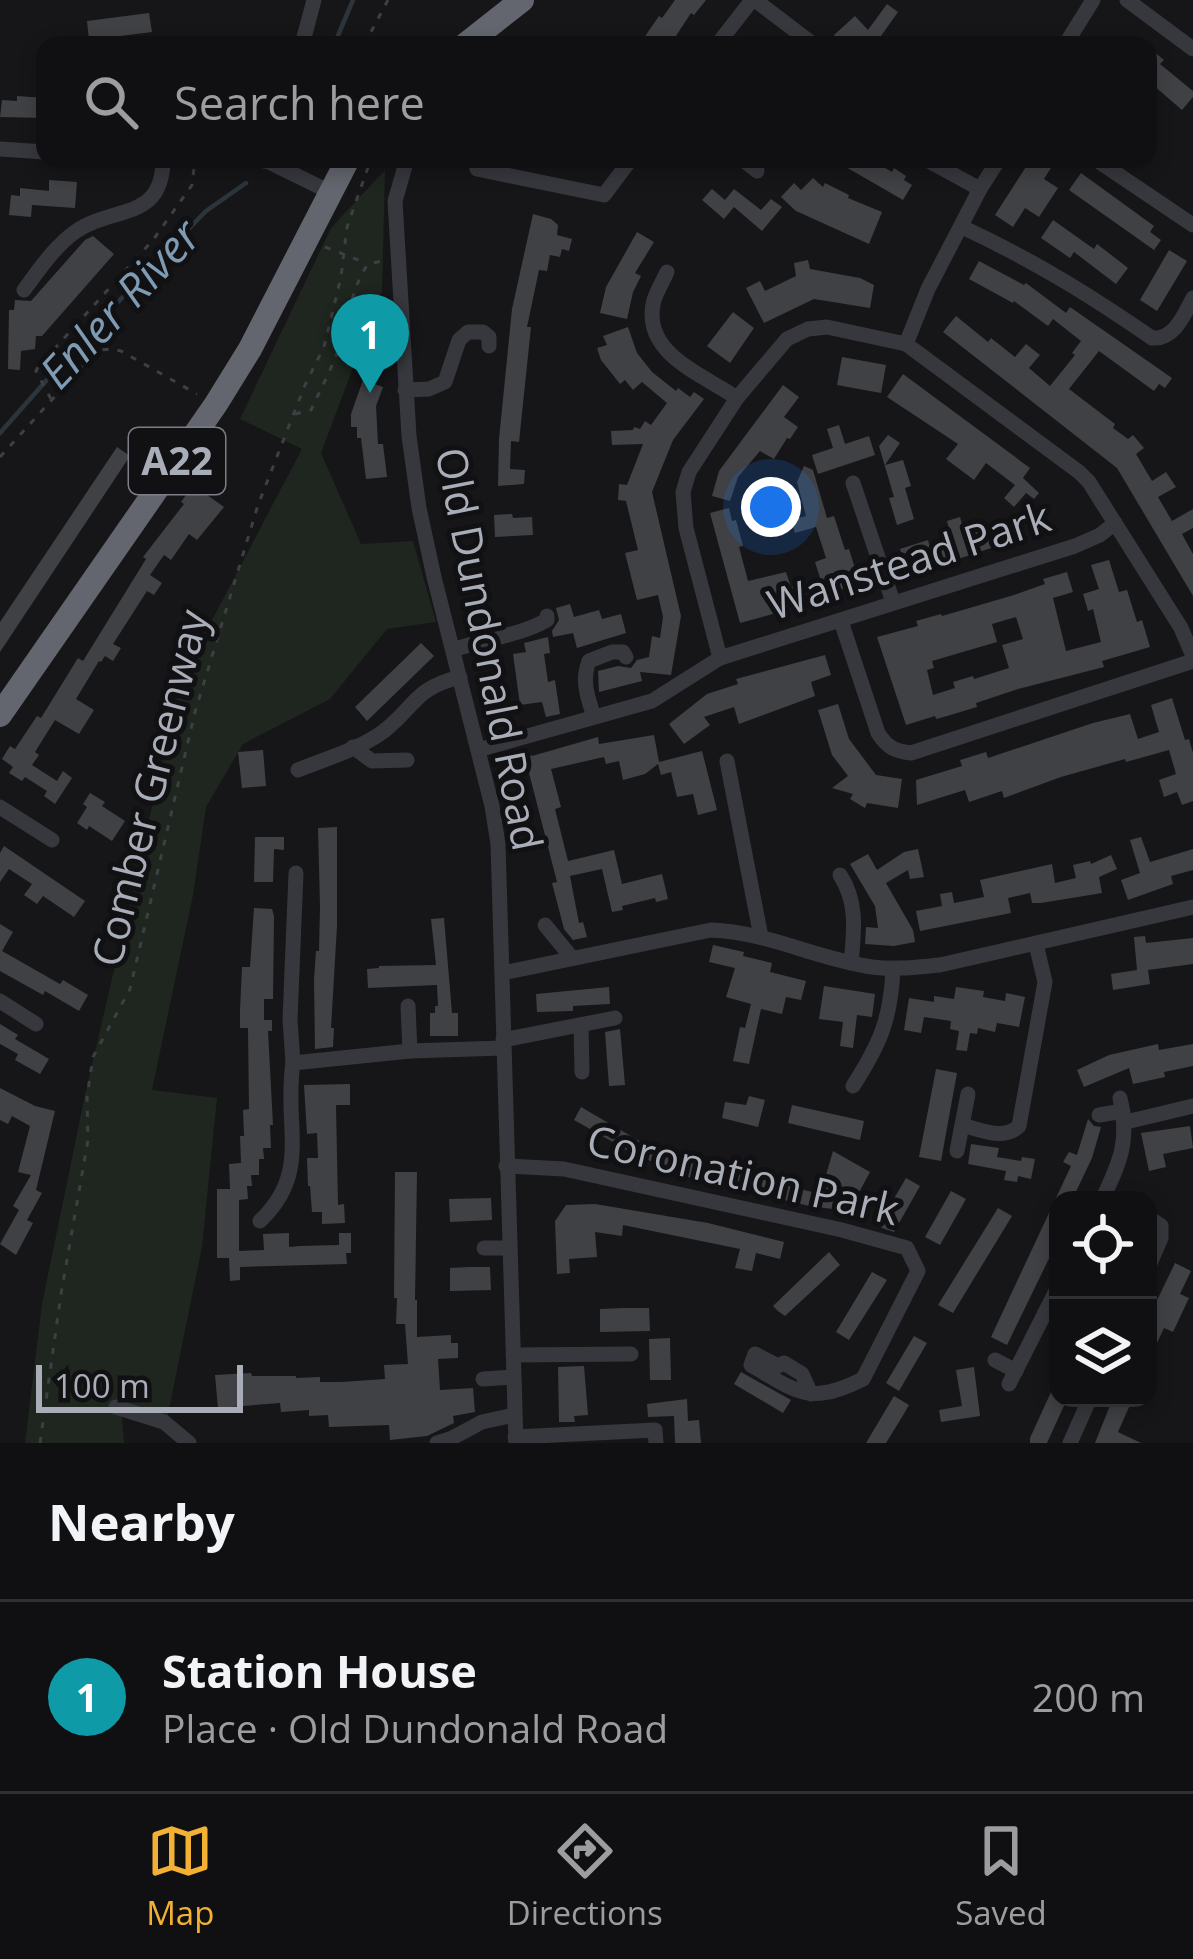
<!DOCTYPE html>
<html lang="en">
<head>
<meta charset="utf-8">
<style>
	body { margin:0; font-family:"Open Sans",sans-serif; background:#1e1e20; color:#f1f3f6 }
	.controls { position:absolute; right:36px; bottom:36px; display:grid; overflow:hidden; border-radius:24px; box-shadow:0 6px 18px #0003 }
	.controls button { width:108px; height:108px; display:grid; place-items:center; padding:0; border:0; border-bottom:3px solid #303032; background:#101012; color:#f1f3f6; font:60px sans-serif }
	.scale { position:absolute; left:36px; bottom:30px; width:207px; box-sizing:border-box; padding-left:12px; border:6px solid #a8adb8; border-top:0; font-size:33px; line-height:42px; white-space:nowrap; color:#a8adb8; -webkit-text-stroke:9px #111113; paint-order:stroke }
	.you { position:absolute; left:771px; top:507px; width:42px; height:42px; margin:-30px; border:9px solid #fff; border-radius:50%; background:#1a73e8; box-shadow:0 0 0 18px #1a73e833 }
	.badge { display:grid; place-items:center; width:78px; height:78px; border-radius:50%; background:#f2b134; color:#fff; font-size:39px; font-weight:700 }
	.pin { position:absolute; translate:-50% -99px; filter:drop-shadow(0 3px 6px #0008) }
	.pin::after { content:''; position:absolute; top:63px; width:42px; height:36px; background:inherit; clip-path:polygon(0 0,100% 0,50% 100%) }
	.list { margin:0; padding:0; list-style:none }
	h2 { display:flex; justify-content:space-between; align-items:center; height:156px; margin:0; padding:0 48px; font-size:51px }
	h2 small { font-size:39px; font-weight:400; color:#9c9d9f }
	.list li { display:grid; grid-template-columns:78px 1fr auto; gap:36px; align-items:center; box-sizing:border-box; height:192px; padding:0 48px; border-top:3px solid #303032 }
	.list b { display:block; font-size:45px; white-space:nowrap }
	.list p { margin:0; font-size:39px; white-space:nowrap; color:#9c9d9f }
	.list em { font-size:39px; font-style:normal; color:#9c9d9f }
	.icon { flex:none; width:66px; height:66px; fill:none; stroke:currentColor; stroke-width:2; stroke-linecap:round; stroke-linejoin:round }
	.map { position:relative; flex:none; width:1193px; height:1443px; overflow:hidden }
	.search { position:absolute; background:#101012; box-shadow:0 6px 18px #0003; left:36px; right:36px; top:36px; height:132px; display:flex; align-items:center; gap:30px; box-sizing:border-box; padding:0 42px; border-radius:24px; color:#9c9d9f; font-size:45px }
	.sheet { height:348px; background:#101012 }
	nav { display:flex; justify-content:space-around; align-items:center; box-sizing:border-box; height:168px; border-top:3px solid #303032; background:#101012; font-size:33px; color:#9c9d9f }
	nav a { display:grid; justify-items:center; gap:6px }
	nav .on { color:#f2b134 }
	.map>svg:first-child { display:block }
	.green { fill:#1e261f }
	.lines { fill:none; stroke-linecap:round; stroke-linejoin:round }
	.stream { stroke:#2c353c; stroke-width:4.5 }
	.building { fill:#404145; fill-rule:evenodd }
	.path { stroke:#3d3f44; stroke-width:3; stroke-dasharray:6 9; stroke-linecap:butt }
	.minor { stroke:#37383d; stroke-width:15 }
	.highway { stroke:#63666e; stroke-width:24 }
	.labels { text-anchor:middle; stroke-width:10; stroke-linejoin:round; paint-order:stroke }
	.shield { fill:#111113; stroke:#7b7e86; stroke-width:3 }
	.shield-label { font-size:39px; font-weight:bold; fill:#a8adb8 }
	.street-label { font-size:42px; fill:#a8adb8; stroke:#111113 }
	.water-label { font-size:45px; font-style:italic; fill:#7f9bb3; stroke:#111113 }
</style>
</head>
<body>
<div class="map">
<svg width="1193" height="1443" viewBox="0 0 1193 1443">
	<rect width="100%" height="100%" fill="#161618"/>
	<polygon class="green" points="385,170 382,291 321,453 361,544 413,541 436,622 387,629 330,699 243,744 206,807 193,895 152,1090 217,1098 202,1247 167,1419 121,1404 124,1443 25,1443 42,1304 85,1095 182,677 302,449 240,419 331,228"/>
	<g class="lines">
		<g class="stream">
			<polyline points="334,45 353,0"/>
			<polyline points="0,433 90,331 206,211 246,183"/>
		</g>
	</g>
	<g class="building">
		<polygon points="675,0 706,0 694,15 691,13 670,45 639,45 659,16 662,18"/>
		<polygon points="887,4 898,12 881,36 890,45 843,45 834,35 855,16 868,30"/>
		<polygon points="149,13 152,32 89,40 87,21"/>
		<polygon points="1148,47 1164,60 1160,64 1193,91 1193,97 1182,110 1153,85 1157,80 1151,75 1148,78"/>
		<polygon points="17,96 45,98 45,118 0,117 2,100 17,101"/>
		<polygon points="832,159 870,159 892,172 894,168 906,176 904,180 912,185 903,200"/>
		<polygon points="1031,159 1048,159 1054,163 1044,179 1058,188 1039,217 1025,208 1013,227 995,215"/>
		<polygon points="1081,173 1154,226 1150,232 1161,240 1154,250 1069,190"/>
		<polygon points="813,178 823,187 825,183 849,195 848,198 882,212 869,244 796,211 781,197 794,183 801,190"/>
		<polygon points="49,180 77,182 75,208 32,205 31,217 9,215 11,195 20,196 20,188 49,191"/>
		<polygon points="712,189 725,200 734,189 761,210 771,199 782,207 762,231 734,207 724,219 702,200"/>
		<polygon points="533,214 551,219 558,225 557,235 572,239 569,251 562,249 560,257 550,255 547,271 539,270 527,327 531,327 519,442 511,441 510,469 525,470 524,484 498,486 499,439 512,309"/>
		<polygon points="1053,220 1094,249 1097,244 1128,268 1116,284 1074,252 1070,258 1041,238"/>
		<polygon points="637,232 654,242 635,273 641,276 633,292 627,319 600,313 606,287"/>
		<polygon points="93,236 114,254 42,336 36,336 35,349 21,351 20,370 8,369 9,310 14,310 15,300 31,301 85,240"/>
		<polygon points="1169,250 1187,261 1157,311 1140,300"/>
		<polygon points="808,260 810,269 860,278 874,285 870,308 814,299 764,323 746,288 760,281 765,291 796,276 794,263"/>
		<polygon points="979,261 1024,285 1026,283 1066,313 1070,307 1172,378 1165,388 1159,384 1154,391 1099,351 1069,389 1115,424 1113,428 1128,439 1133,435 1144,448 1136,454 1152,481 1166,472 1176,487 1158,497 1172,521 1193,509 1193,528 1182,534 1193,554 1193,596 1117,468 943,332 956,316 988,342 991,338 1015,357 1026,344 1040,355 1029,368 1050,386 1075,355 1072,353 1081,341 1053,319 1048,326 1014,301 1013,303 969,279"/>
		<polygon points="733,312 754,328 730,363 707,346"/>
		<polygon points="628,327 637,353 652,372 676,391 678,388 690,397 694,392 704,399 673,440 652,492 681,616 671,675 640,672 642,681 599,692 598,671 618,666 631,668 637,660 649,657 652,636 660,638 663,617 658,595 637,600 625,553 638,550 626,501 618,500 619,484 627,485 643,444 612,445 611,431 633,430 634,427 640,429 645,421 651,425 667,403 642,382 633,390 625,380 620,384 601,360 597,348 607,345 603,336"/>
		<polygon points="842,357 886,365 881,393 837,385"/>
		<polygon points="903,374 1030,468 1023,478 1039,493 1034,499 1026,493 1014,507 1004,498 1015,485 986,463 974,480 946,459 958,444 887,397"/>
		<polygon points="363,380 383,387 376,406 378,444 383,444 387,477 366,479 361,438 357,438 357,427 351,427 351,414"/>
		<polygon points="783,385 799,397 784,417 798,427 790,439 787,438 774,459 760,451 738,477 730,501 712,496 719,471"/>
		<polygon points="839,425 845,444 869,436 875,455 818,474 812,455 833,448 827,429"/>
		<polygon points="888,435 900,443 885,465 903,460 911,486 905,488 914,519 897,525 889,498 894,497 879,446"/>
		<polygon points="117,447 130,456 0,652 0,622"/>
		<polygon points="804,466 813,470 827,518 834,516 845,550 849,549 860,584 828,593 829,597 798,607 740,623 710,513 729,508 732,521 736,520 743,546 739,547 748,581 786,572 791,587 820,578 815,562 826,558 816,527 795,533 791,520 806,516 797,482"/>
		<polygon points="193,485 224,507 197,540 189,534 171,560 164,555 150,575 162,583 154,595 147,591 113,644 121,648 113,661 105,656 101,662 99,661 76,699 94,710 79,734 55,720 35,752 39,755 32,765 57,781 63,771 72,778 55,804 44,796 47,791 25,777 22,781 9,773 13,767 2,759 10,746 15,749 37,716 41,718 78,658 83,661 146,559 143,557 184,504 181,502"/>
		<polygon points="512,514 513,518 532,517 533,535 495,537 494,515"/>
		<polygon points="1020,516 1027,536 940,565 938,558 906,568 900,549 928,540 930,548 952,541 947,521 960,517 965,536"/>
		<path d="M1109,560L1119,592L1127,590L1137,622L1142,620L1150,647L1102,661L1104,667L1018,689L976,703L977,707L947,716L936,719L935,716L906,725L877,637L918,626L916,621L941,614L942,616L1014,595L1045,584L1043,579L1067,572L1073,592L1053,598L1066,651L1101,642L1093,609L1088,611L1083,594L1099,589L1091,565ZM1016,617L1023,639L1002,645L1009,668L974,679L973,676L953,682L955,688L933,695L927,670L934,668L932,661L997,642L992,624Z"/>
		<polygon points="570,604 574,617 599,610 602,619 621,614 626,633 577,648 573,633 553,637 552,631 559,620 556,608"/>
		<polygon points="548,637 550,653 544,654 548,682 555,680 560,714 546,717 542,702 520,705 513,654 526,652 524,643"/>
		<polygon points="421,643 434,656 367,721 355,707"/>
		<polygon points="825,655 831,675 811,682 815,696 739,724 734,707 704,717 710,725 684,744 669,724 707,694 738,684 736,679"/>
		<polygon points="1172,698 1185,740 1189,739 1193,753 1193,801 1182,805 1177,792 1164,797 1159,780 1176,774 1169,750 1126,762 1125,759 1061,777 1004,798 1002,791 969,802 965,790 917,805 916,780 962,766 960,760 986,752 988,758 1093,723 1130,714 1138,739 1159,732 1151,705"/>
		<polygon points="838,704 849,739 876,775 902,779 898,808 867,803 865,808 850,799 853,794 832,788 848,776 832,755 818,710"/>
		<polygon points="654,735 659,762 702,751 717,810 698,815 693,794 677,797 671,772 661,775 658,764 645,774 623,780 619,761 606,764 604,757 551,769 561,807 555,809 568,861 614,850 622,884 662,874 668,899 656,902 655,898 622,906 623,910 612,912 602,869 570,876 579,923 583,922 587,937 573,940 564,929 552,883 557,882 527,765 519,762 526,753 532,756 598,737 599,744"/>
		<polygon points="263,750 266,786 242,788 238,752"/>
		<polygon points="90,793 105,802 102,806 125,821 112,841 89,826 87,830 77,823 87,807 83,804"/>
		<polygon points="337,827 337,926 331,1028 334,1028 333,1047 315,1049 314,980 316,951 319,951 320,906 318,828"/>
		<polygon points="255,837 284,837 284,850 274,849 273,882 254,882"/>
		<polygon points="1141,837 1150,862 1193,849 1193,870 1171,876 1173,884 1128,900 1121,880 1140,873 1130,840"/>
		<polygon points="4,846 85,901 74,917 43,896 37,904 24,895 32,884 9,869 0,882 0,853"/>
		<polygon points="918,849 924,877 910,879 908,870 886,883 913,930 915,942 894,946 865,944 866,927 878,928 875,906 850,864 868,854 877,870 904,852"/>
		<polygon points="1111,855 1117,869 1099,877 1102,893 1041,903 1032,903 1030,893 1008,898 1011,913 920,931 916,911 942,906 940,894 952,892 954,903 984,897 980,880 1052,864 1055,883 1076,878 1073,865 1090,861 1091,864"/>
		<polygon points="254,908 272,909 274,916 273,999 264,999 264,1020 272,1020 272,1031 268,1031 273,1125 270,1125 271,1148 263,1148 264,1159 259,1159 259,1175 251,1175 252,1186 247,1186 248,1199 239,1200 239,1251 264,1250 263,1234 289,1233 289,1247 300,1246 339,1245 339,1233 351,1233 351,1253 346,1253 347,1264 240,1267 240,1280 230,1281 229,1258 217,1258 217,1189 230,1189 229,1164 241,1163 240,1136 244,1136 243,1110 249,1109 248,1028 240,1028 240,1010 242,967 250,967"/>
		<polygon points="444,918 452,1013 458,1013 458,1036 430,1036 430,1013 435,1013 435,1006 438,1006 437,985 368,988 367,969 379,968 379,966 436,965 431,919"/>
		<polygon points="0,924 13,932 2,951 60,984 63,980 88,995 79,1011 45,991 43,995 0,971"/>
		<polygon points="1145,936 1146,943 1193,938 1193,964 1148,970 1150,984 1113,990 1111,974 1137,970 1134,937"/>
		<polygon points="713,945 744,952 743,956 772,963 770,972 806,981 801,1000 786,997 782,1014 761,1009 749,1064 733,1061 740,1027 745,1028 751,1004 726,997 735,968 709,962"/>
		<polygon points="824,986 875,994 872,1017 857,1015 853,1048 840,1046 843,1022 819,1019"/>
		<polygon points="609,987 610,1004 573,1006 573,1011 537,1012 536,994"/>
		<polygon points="956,987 984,991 983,997 1005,1001 1006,993 1025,997 1019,1027 997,1023 995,1032 978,1028 977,1034 970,1033 967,1051 956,1050 959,1031 950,1029 951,1021 924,1017 921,1033 904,1030 909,998 934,1002 934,996 954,999"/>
		<polygon points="0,1024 18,1035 15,1039 49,1059 40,1074 15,1060 18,1054 0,1044"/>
		<polygon points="620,1029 625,1085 609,1086 605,1032"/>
		<polygon points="1158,1044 1159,1050 1193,1044 1193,1066 1164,1072 1165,1077 1133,1084 1129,1068 1084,1087 1077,1070 1109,1055"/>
		<polygon points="936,1069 957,1073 941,1161 919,1157"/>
		<polygon points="350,1084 350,1105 336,1105 338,1205 344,1204 345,1223 322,1224 322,1212 312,1212 310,1186 308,1186 307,1158 318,1158 317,1133 307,1134 304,1085"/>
		<polygon points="0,1088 35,1106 55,1111 36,1190 42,1193 27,1220 33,1223 16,1255 0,1244 19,1210 13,1206 31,1175 18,1172 30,1126 12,1116 8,1124 0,1120"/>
		<polygon points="749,1096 765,1100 758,1127 722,1118 725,1102 746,1105"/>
		<polygon points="792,1105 864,1121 860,1140 788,1123"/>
		<polygon points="581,1107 648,1146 650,1142 698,1162 812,1192 821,1192 833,1151 870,1172 857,1196 846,1190 841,1210 809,1206 688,1177 634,1154 574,1120"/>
		<polygon points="1088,1119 1094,1126 1101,1127 1092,1158 1072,1200 1058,1200 1058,1240 1007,1345 991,1337 1071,1166 1063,1162 1069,1152 1077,1155"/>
		<polygon points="1190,1126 1193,1148 1163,1154 1166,1167 1149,1171 1141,1133"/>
		<polygon points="971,1144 999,1148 997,1157 1021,1161 1022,1157 1035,1159 1031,1179 1018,1176 1017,1182 1004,1180 1006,1171 968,1164"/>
		<polygon points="395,1172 417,1172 415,1300 417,1300 417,1337 451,1335 451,1343 458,1343 458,1358 438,1359 440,1390 473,1388 475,1412 453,1416 454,1423 427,1436 390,1440 389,1425 329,1427 328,1415 309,1416 309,1410 281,1412 280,1403 218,1408 215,1375 251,1373 252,1376 296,1376 296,1378 320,1377 320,1382 341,1382 385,1379 384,1365 408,1364 405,1324 396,1324 397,1298 394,1298"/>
		<polygon points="906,1178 920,1186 894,1232 885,1229 878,1226"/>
		<polygon points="951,1191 966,1199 940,1245 925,1237"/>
		<polygon points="491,1198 492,1220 450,1222 449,1199"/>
		<polygon points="595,1204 708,1223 784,1242 780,1259 756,1253 752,1271 735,1268 740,1249 623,1225 622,1236 595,1232 597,1257 569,1259 570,1273 557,1274 555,1221 566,1205"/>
		<polygon points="998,1208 1012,1216 953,1313 938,1305"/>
		<polygon points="829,1252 840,1265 785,1316 778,1311 773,1306"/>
		<polygon points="1175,1263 1191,1271 1180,1294 1189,1298 1173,1332 1164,1328 1148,1362 1148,1319"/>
		<polygon points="469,1267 490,1267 491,1290 450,1291 450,1268"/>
		<polygon points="872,1272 887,1280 849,1340 836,1332"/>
		<polygon points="624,1308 649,1308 650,1331 600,1332 600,1309"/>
		<polygon points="914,1336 927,1343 899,1391 886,1383"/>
		<polygon points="670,1338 671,1380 650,1380 649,1339"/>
		<polygon points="584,1366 588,1415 574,1416 575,1422 559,1422 558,1367"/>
		<polygon points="974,1367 980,1416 941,1422 939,1410 962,1406 956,1370"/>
		<polygon points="741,1372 791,1400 783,1413 734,1384"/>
		<polygon points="1051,1392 1058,1395 1058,1398 1067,1399 1047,1443 1030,1443 1030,1438"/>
		<polygon points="894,1396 909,1405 902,1417 886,1443 866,1443"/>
		<polygon points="1113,1398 1133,1398 1118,1432 1141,1443 1095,1443"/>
		<polygon points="687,1399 688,1421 699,1420 701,1443 675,1443 674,1416 648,1417 647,1404"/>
	</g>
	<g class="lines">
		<g class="path">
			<polyline points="364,45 388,0"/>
			<polyline points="325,247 366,263"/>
			<polyline points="51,399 36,371 38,367 153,240 192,185 195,159"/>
			<path d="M295,414L311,410C322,386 335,363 342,338C350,312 352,287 368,264L382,261"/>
			<polyline points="0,457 97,350 112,349 121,351 197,394"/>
			<polyline points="40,1443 61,1294 88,1140 87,1097 93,1057 130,989 195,712 258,505 305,385 324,347 341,277 347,227 371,159"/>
		</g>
		<g class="minor">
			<polyline points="755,0 814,45"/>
			<polyline points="1127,0 1193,49"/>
			<polyline points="302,45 314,0"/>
			<polyline points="717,45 752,0"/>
			<polyline points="1065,45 1093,0"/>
			<polyline points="0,149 45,152"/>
			<polyline points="254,159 269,162 330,192"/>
			<polyline points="407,159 395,201 409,436 419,508 434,577 492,806 498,844 516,1443"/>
			<polyline points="483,159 477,169 604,195 631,159"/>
			<polyline points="742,159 757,171"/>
			<polyline points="925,159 980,189"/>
			<polyline points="1095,159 1193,225"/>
			<path d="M962,227C1033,260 1088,294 1152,338C1174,340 1184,315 1193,298"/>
			<path d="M667,272C663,281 657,291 654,300C640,353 702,374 737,398"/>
			<path d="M24,290C39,270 54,247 75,232C113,205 163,222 163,159"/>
			<polyline points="906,344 928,289 980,189 999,159"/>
			<polyline points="405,390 429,389 445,382 459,340 468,332 483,332 489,337 489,346"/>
			<polyline points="853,483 893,602"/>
			<path d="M841,621L878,733C887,747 894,751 911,753L1193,661"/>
			<path d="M453,650C483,639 519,636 547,620V616"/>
			<polyline points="720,658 686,528 683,492 689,472 737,398 787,339 808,329 827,327 906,344 1079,472 1089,482 1181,628 1193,656"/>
			<path d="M594,717C588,698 581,681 589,661L612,652H623L626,657"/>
			<polyline points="353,747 372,761 407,760"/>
			<polyline points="478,750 652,701 720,658 1075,546 1100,535 1115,523"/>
			<polyline points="727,761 761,937"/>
			<path d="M298,770C325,759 360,749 384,731C417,705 413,689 460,677"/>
			<polyline points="0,807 52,840"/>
			<polyline points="296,873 290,1020 293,1063 410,1051 503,1048"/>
			<path d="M840,875C858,902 854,932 851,963"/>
			<polyline points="545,925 572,958"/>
			<path d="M503,973L711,930C767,932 817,959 872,967C894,970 917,967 940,965L1193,907"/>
			<polyline points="0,1001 36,1024"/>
			<polyline points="408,1006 410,1051"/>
			<polyline points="581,1025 582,1072"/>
			<polyline points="503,1040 615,1018"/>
			<path d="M853,1086C880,1044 891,1019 893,968"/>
			<polyline points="1099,1115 1123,1111"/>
			<polyline points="1126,1122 1193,1106"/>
			<path d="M962,1125C981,1130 1004,1141 1019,1126L1045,982L1036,944"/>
			<polyline points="957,1151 968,1094"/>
			<path d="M506,1166L564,1169L842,1230L907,1248L918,1271L863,1379C810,1406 797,1392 751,1365L755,1354L778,1366L784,1363L802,1374L811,1394"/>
			<path d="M1102,1200C1120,1162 1130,1141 1120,1098"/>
			<polyline points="1148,1217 1161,1226 1161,1238 1148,1268"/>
			<path d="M260,1221C312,1172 283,1125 293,1063"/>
			<polyline points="484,1248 509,1248"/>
			<polyline points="513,1355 631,1354"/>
			<polyline points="995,1360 1016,1371"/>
			<polyline points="483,1379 513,1377"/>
			<polyline points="1009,1384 1058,1287"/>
			<polyline points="116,1407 164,1422 189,1443"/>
			<polyline points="515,1437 655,1430 656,1443"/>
			<polyline points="437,1443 450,1439 482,1422 514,1415"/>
			<polyline points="1070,1443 1090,1398"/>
		</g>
		<g class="highway">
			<polyline points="465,45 522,0"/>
			<polyline points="0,715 216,404 250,349 348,159"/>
		</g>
	</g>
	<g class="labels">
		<rect class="shield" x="129" y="428" width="96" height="66" rx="9"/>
		<g class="shield-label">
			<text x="177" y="475">A22</text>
		</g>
		<g class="street-label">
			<text transform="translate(909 561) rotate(-18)" y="15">Wanstead Park</text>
			<text transform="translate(489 649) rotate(79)" y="15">Old Dundonald Road</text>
			<text transform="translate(150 788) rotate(-76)" y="15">Comber Greenway</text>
			<text transform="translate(743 1175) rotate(13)" y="15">Coronation Park</text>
		</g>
		<g class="water-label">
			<text transform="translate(120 304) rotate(-47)" y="16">Enler River</text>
		</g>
	</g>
</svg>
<div class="controls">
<button><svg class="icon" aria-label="locate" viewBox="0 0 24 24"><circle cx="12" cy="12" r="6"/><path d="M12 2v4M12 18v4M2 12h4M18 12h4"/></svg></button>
<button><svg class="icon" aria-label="layers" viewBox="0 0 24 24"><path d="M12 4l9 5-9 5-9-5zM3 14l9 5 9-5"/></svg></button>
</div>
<div class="scale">100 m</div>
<div class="you"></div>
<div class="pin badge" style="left:370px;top:393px;background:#0f9aa8">1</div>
<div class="search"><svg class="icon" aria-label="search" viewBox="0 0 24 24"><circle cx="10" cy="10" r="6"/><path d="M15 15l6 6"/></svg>Search here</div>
</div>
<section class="sheet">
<h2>Nearby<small></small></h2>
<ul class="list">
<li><span class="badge" style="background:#0f9aa8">1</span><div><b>Station House</b><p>Place · Old Dundonald Road</p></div><em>200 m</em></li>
</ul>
</section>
<nav>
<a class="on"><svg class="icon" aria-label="map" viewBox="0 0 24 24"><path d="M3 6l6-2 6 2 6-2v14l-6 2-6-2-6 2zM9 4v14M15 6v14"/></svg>Map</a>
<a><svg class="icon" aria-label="directions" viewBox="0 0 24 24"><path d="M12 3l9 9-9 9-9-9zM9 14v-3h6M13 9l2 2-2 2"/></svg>Directions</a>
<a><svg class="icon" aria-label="saved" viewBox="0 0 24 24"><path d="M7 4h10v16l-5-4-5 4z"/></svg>Saved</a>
</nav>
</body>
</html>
